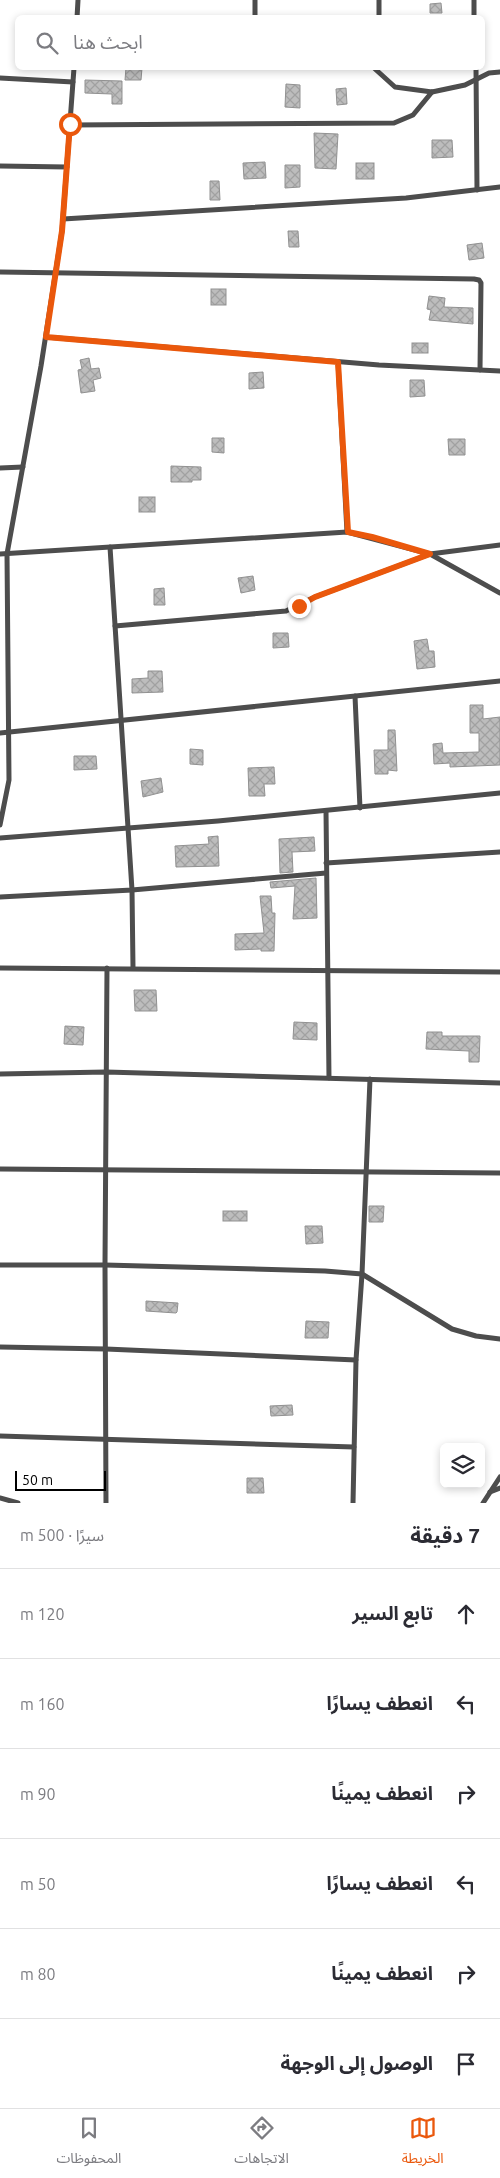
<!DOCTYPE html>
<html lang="ar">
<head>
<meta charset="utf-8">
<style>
	body { margin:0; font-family:Ubuntu,"Noto Sans Arabic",sans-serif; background:#f2f2f3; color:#2b2b33; direction:rtl }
	.controls { position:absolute; right:15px; bottom:15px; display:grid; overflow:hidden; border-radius:8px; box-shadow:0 2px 8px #0003 }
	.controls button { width:45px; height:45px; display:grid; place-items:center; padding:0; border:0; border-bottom:1px solid #e1e1e2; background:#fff; color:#2b2b33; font:25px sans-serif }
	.scale { position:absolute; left:15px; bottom:12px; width:91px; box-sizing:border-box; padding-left:5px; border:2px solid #000; border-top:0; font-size:14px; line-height:18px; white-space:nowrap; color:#000; -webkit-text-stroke:4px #fff; paint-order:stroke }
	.stop { position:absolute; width:15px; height:15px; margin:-11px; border:4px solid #ea580c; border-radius:50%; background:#fff }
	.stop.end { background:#ea580c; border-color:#fff; box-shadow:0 1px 5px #0008 }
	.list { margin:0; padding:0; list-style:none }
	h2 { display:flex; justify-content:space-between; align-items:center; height:65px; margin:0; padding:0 20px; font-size:21px }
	h2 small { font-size:16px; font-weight:400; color:#7c7c81 }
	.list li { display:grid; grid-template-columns:32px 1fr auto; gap:15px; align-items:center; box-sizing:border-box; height:90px; padding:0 20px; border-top:1px solid #e1e1e2 }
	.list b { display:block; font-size:19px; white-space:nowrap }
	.list em { font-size:16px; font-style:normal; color:#7c7c81 }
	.icon { flex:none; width:28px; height:28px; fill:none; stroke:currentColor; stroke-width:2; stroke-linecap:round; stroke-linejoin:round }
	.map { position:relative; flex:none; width:500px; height:1503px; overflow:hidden; direction:ltr }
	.search { position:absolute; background:#fff; box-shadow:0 2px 8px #0003; left:15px; right:15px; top:15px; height:55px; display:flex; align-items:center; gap:12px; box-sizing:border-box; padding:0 18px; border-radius:8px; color:#7c7c81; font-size:19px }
	.sheet { height:605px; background:#fff }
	nav { display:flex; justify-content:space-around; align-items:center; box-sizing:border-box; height:70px; border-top:1px solid #e1e1e2; background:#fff; font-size:14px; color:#7c7c81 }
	nav a { display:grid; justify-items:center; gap:2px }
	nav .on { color:#ea580c }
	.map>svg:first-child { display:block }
	.building { fill:url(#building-cross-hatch); stroke:#919191 }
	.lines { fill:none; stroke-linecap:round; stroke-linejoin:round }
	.street { stroke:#4d4d4d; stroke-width:5 }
	.route { stroke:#ea580c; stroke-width:6 }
</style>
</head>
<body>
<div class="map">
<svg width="500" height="1503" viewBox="0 0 500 1503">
	<defs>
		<pattern id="building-cross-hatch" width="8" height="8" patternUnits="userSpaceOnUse" patternTransform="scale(1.25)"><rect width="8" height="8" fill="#bdbdbd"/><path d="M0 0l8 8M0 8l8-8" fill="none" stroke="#a1a1a1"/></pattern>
	</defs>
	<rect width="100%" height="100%" fill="#fff"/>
	<g class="building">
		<polygon points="441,3 442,13 430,13 430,4"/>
		<polygon points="126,68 142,68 141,80 125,80"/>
		<polygon points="85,80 122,81 122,104 112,104 112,94 85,93"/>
		<polygon points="286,84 300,85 300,108 285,107"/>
		<polygon points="346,88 347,104 337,105 336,89"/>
		<polygon points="314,133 338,134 336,169 315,168"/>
		<polygon points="432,140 452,140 453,157 432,158"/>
		<polygon points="265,162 266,178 244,179 243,163"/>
		<rect x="356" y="163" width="18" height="16"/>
		<polygon points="285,165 300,165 300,187 285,188"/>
		<polygon points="210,181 219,181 220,200 210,200"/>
		<polygon points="288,231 298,231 299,247 289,247"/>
		<polygon points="482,243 484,258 469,260 467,245"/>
		<rect x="211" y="289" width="15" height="16"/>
		<polygon points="429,296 445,298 444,307 473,308 473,324 429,320 431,310 427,309"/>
		<rect x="412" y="343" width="16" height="10"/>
		<polygon points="89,358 91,369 99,368 101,378 93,380 95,391 81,393 78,370 82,369 80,360"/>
		<polygon points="263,372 264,388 249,389 249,373"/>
		<polygon points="410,380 424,380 425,396 410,397"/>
		<polygon points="212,438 224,438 224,453 212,452"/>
		<polygon points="448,439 465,439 465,455 449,455"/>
		<polygon points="171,466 201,467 201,480 192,480 192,482 171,482"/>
		<rect x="139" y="497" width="16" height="15"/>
		<polygon points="253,576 255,590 241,593 238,578"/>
		<polygon points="164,588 165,605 154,605 154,589"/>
		<polygon points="273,633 288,633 289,647 273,648"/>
		<polygon points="427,639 429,651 434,651 435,667 417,669 414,641"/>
		<polygon points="148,671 162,671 163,692 132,693 132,679 148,678"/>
		<polygon points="470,705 483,705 483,719 500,717 500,765 450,767 450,763 434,764 433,744 442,743 443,753 479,752 479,733 470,733"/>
		<polygon points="388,730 395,730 397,771 388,770 388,774 375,774 374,750 388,750"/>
		<polygon points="190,749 203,750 203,765 190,764"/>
		<polygon points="74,756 96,756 97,769 74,770"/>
		<polygon points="274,767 275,784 264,784 265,796 249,796 248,768"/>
		<polygon points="161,778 163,792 143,797 141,781"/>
		<polygon points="218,836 219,866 176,867 175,846 209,844 208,837"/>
		<polygon points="314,837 315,851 292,852 293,872 280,873 279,839"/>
		<polygon points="316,878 317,918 293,919 295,886 271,888 270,882"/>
		<polygon points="260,896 271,896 272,913 275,913 274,951 261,951 261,949 235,950 235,934 264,933"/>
		<polygon points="134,990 156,990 157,1011 135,1011"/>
		<polygon points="294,1022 317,1023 317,1040 293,1039"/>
		<polygon points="65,1026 84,1027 83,1045 64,1044"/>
		<polygon points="427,1032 442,1032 442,1036 480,1036 479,1062 469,1062 469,1051 426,1049"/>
		<polygon points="369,1206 384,1206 383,1222 369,1222"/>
		<rect x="223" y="1211" width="24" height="10"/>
		<polygon points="305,1226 322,1226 323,1243 306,1244"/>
		<polygon points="146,1301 178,1303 177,1312 176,1313 146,1311"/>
		<polygon points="306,1321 329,1322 328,1338 305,1338"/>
		<polygon points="292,1405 293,1415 271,1416 270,1406"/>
		<polygon points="247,1478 263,1478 264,1493 247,1493"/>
	</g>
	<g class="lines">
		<g class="street">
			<polyline points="379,0 379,18"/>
			<polyline points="474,0 474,18"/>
			<polyline points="77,18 78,0"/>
			<polyline points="255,18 255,0"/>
			<polyline points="374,68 395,87 432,92 465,85 489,73 500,72"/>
			<polyline points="476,68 477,190"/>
			<polyline points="0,78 73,82"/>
			<polyline points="70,125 394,123 413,115 432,92"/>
			<polyline points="0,166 67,167"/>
			<polyline points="63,219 406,198 500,187"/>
			<polyline points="0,272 474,279 479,280 481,283 480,370"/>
			<polyline points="46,337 379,365 500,371"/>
			<polyline points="338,362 347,532"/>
			<polyline points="0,468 23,467"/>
			<polyline points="110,547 132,890 133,968"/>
			<polyline points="0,554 347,532 430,554 500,593"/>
			<polyline points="115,626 286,611 315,597 430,554 500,545"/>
			<polyline points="355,696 360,808"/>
			<polyline points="0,733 500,681"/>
			<polyline points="326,811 329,1078"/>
			<polyline points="0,825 9,780 7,554 41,366 62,231 74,68"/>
			<polyline points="0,838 218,821 500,793"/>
			<polyline points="326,863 500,852"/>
			<polyline points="0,897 132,890 326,873"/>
			<polyline points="0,968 500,972"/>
			<polyline points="0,1074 106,1072 500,1083"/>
			<polyline points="0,1169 500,1173"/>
			<polyline points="0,1265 105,1265 325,1271 362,1274 452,1329 476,1336 500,1339"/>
			<polyline points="0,1347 106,1349 356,1360"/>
			<polyline points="0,1436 354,1447"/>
			<polyline points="490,1492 500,1488"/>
			<polyline points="0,1498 18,1503"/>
			<polyline points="106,1503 105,1265 107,968"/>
			<polyline points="353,1503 356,1360 362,1274 370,1079"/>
			<polyline points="483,1503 500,1477"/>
		</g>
	</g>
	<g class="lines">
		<polyline class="route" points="70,124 62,231 46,337 338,362 348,532 372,537 430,554 315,597 299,606"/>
	</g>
</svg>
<div class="controls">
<button><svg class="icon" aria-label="layers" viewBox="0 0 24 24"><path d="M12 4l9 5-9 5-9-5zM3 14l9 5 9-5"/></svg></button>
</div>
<div class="scale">50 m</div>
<div class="stop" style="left:70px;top:124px"></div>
<div class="stop end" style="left:299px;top:606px"></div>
<div class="search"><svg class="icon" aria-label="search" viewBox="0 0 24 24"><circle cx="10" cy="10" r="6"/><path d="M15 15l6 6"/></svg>ابحث هنا</div>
</div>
<section class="sheet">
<h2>7 دقيقة<small>سيرًا · 500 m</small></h2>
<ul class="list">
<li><svg class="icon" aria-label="ahead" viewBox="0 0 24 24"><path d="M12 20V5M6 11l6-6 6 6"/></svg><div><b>تابع السير</b></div><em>120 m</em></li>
<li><svg class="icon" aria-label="left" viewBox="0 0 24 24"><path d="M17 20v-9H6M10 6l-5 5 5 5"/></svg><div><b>انعطف يسارًا</b></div><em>160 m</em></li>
<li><svg class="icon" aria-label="right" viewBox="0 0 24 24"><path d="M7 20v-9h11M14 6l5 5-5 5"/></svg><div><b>انعطف يمينًا</b></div><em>90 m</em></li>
<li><svg class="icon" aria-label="left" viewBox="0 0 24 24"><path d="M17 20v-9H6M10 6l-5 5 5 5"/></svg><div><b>انعطف يسارًا</b></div><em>50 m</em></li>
<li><svg class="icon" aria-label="right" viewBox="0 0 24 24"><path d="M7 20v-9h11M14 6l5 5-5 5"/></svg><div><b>انعطف يمينًا</b></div><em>80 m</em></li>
<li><svg class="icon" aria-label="arrive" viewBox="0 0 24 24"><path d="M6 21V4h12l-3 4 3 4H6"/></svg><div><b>الوصول إلى الوجهة</b></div></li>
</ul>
</section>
<nav>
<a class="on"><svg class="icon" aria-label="map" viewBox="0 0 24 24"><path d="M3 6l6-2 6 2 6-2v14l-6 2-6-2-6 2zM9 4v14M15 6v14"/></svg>الخريطة</a>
<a><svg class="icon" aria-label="directions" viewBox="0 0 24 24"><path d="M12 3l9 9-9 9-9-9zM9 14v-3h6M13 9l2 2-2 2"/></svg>الاتجاهات</a>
<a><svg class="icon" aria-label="saved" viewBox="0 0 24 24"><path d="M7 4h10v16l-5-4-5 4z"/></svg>المحفوظات</a>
</nav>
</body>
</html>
